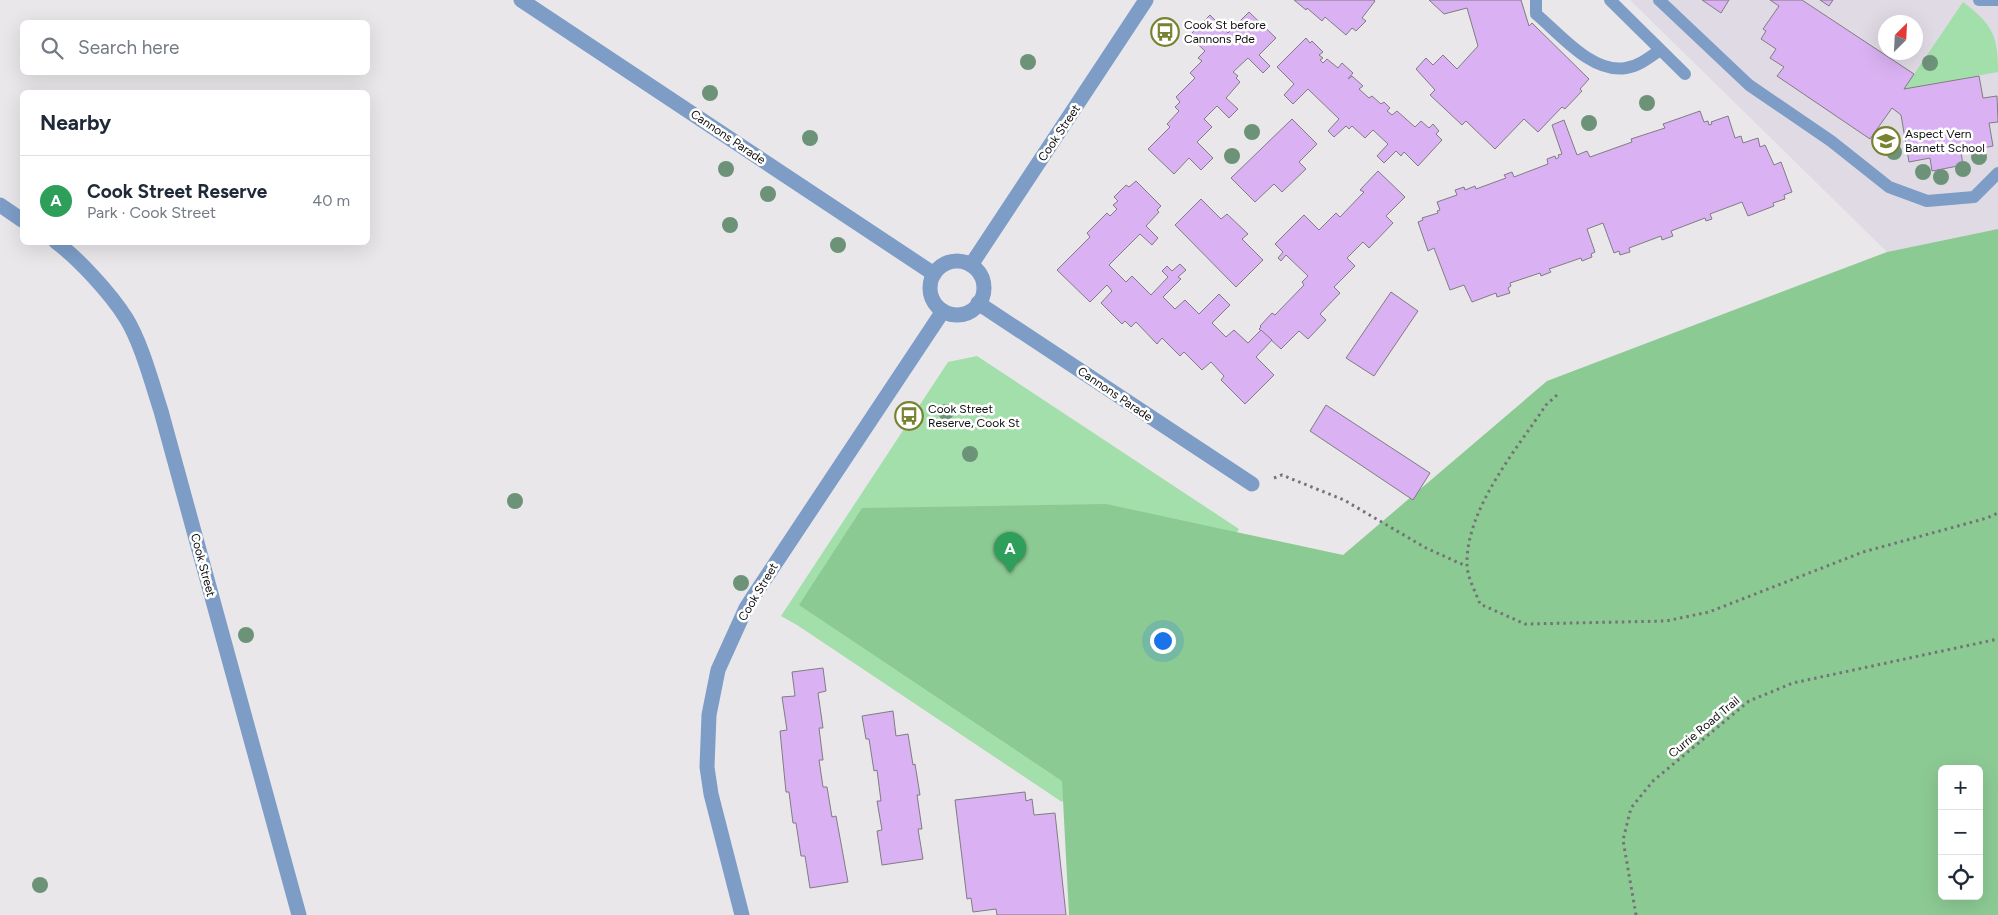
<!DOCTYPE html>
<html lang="en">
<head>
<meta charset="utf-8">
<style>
	body { margin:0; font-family:Figtree,sans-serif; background:#f6f6f7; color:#1f2937 }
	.controls { position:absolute; right:15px; bottom:15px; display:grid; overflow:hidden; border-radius:8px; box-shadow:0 5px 20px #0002 }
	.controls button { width:45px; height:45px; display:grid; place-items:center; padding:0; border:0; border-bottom:1px solid #e0e1e3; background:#fff; color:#1f2937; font:25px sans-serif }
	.compass { position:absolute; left:1878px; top:15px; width:45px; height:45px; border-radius:50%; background:#fff; box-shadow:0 5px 20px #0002; rotate:24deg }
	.you { position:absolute; left:1162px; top:640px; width:18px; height:18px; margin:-12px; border:4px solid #fff; border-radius:50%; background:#1a73e8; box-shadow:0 0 0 8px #1a73e833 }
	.badge { display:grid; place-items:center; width:32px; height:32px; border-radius:50%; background:#778330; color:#fff; font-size:16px; font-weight:700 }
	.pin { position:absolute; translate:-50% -41px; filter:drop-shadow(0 1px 2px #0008) }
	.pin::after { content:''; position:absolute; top:26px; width:18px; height:15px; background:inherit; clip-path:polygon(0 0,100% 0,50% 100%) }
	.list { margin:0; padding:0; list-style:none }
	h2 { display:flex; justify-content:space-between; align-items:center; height:65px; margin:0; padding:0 20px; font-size:21px }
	h2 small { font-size:16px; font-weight:400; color:#747a83 }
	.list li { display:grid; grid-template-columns:32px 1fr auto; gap:15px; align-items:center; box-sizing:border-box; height:90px; padding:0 20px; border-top:1px solid #e0e1e3 }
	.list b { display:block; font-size:19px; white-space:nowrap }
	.list p { margin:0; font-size:16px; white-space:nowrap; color:#747a83 }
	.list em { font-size:16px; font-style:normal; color:#747a83 }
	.icon { flex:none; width:28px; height:28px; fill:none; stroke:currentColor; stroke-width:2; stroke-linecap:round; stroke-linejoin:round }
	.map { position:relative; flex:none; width:1998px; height:915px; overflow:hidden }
	.search { position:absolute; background:#fff; box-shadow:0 5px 20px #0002; left:20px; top:20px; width:350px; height:55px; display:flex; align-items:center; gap:12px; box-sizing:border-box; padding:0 18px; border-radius:8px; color:#747a83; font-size:19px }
	.panel { position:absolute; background:#fff; box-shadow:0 5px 20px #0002; left:20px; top:90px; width:350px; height:155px; border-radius:8px }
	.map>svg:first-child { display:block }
	.built { fill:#e0dae4; fill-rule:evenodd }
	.green { fill:#a3dfaa }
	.forest { fill:#8cca94; fill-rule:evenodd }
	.building { fill:#dab2f3; stroke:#7f7d81 }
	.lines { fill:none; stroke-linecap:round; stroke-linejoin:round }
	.path { stroke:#747375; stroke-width:3; stroke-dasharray:2.5 4; stroke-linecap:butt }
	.lane { stroke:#7d9dc7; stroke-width:12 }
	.street { stroke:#7d9dc7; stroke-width:15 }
	.tree { fill:#6c9278 }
	.labels { text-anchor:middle; stroke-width:5; stroke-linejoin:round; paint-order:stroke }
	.poi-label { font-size:12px; fill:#0f0f10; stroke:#fff; text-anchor:start }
	.street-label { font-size:12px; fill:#0f0f10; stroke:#fff }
</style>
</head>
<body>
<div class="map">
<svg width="1998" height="915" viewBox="0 0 1998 915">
	<rect width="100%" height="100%" fill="#e9e7ea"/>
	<path class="built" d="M1630,0H1998V229L1887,252ZM1886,22H1916V52H1886Z"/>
	<g class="green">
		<path d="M1963,2C1992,24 1998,35 1998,72L1904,89Z"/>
		<polygon points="977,356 1239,529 1062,802 797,625 781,616 948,362"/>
	</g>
	<path class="forest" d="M1998,229V915H1069L1062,781L799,605L862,508L1106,504L1343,555L1547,381L1887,252ZM1942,769H1979V896H1942Z"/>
	<g class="building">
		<polygon points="1294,0 1374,0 1375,1 1362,18 1366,21 1356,31 1352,28 1346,35 1325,17 1322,21 1307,8 1306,10"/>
		<polygon points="1429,0 1521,0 1529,26 1532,23 1589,79 1580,89 1582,91 1565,109 1562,107 1538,132 1524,119 1495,149 1466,121 1462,125 1430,95 1435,90 1416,69 1426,58 1433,65 1443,55 1457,69 1478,46 1467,8 1444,14"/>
		<polygon points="1702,0 1729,0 1721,13"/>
		<polygon points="1770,0 1802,0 1914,74 1904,89 1979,76 1983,98 1997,96 1998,122 1989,123 1993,146 1961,152 1963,165 1932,171 1930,158 1909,162 1901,115 1892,108 1870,139 1777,76 1784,67 1770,58 1776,49 1761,39 1766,31 1763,29 1779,6"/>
		<polygon points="1820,0 1833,0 1829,6"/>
		<polygon points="1249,12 1276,38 1259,55 1270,66 1263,73 1248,58 1233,72 1238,76 1236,78 1240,82 1226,98 1238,109 1229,118 1217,106 1204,119 1212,127 1197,142 1213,158 1201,170 1189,158 1174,174 1148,149 1170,127 1167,124 1179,111 1175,107 1180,102 1176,97 1195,78 1190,73 1202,61 1198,58 1205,51 1189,36 1210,15 1228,33"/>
		<polygon points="1306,38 1310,43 1312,41 1323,52 1319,55 1323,58 1320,60 1323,63 1327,59 1338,68 1342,63 1353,73 1348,79 1352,76 1363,86 1359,89 1369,98 1372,96 1381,104 1384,102 1390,108 1387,111 1392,115 1397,111 1415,127 1421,121 1429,128 1433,124 1439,131 1436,134 1442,140 1418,166 1404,152 1401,156 1396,151 1384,163 1377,156 1388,144 1373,130 1365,138 1352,126 1349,129 1346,126 1334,137 1328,131 1339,119 1308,89 1293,104 1284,95 1294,84 1277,67"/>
		<polygon points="1700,111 1704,122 1708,121 1709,125 1712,124 1711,122 1728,116 1735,138 1741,136 1743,143 1758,138 1760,147 1765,145 1774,165 1781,162 1792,192 1784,195 1785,199 1773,203 1774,206 1748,216 1742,202 1710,214 1712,219 1706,221 1705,218 1671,231 1673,236 1662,240 1661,236 1629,248 1630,252 1620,255 1619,251 1614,253 1603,223 1587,229 1595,252 1591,254 1592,257 1582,261 1581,258 1549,269 1551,272 1541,276 1540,273 1510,283 1511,286 1508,288 1510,293 1497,297 1496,293 1472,302 1464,285 1450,290 1434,248 1428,251 1418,222 1423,220 1422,218 1438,213 1437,211 1440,210 1437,202 1457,195 1455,190 1464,187 1465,190 1475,186 1476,189 1506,178 1504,175 1512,172 1514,177 1548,164 1547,159 1555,156 1556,159 1559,157 1558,155 1562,154 1552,125 1564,120 1577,155 1587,151 1590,157 1632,142 1631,139 1665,128 1663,124"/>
		<polygon points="1292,119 1317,144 1299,162 1306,169 1282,192 1274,184 1255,202 1231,178"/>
		<polygon points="1378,171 1405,197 1386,216 1393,223 1369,248 1363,242 1347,258 1355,266 1334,287 1340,293 1320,314 1326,320 1308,339 1299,331 1281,349 1259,329 1261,327 1260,326 1272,313 1275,315 1304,285 1302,282 1308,276 1286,255 1281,261 1278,258 1283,252 1275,244 1304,215 1319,230 1336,213 1340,217 1364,192 1360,190"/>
		<polygon points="1136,181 1161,206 1157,210 1159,212 1146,226 1158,238 1152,245 1140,234 1109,265 1126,282 1132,276 1151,295 1168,277 1162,271 1167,266 1172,271 1180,264 1186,270 1178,277 1181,279 1163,297 1175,309 1185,300 1199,314 1219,294 1230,305 1212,323 1226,337 1234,330 1248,343 1261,330 1272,340 1256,357 1274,375 1245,404 1221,380 1224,376 1211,362 1202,370 1184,352 1180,356 1162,338 1157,344 1136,322 1131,327 1125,321 1122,324 1101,303 1112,291 1107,285 1090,302 1057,270 1090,237 1087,233 1107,213 1110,216 1117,209 1113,205 1118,201 1114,197 1126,185 1129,187"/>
		<polygon points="1201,199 1221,219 1227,214 1248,234 1242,239 1263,260 1236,287 1175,225"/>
		<polygon points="1391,292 1418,311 1374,376 1346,358"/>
		<polygon points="1326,405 1430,473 1413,500 1310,431"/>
		<polygon points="823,668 826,691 818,693 823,728 819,728 823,760 819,760 823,787 827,787 832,817 836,816 848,882 810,888 805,856 801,856 796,823 793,823 789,792 786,792 780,731 787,730 782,697 795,696 792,672"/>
		<polygon points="893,711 896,736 908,734 913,765 915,764 920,795 917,795 922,829 918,829 923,859 882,865 877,831 882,830 877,801 881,801 877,770 874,771 869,739 866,739 862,716"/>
		<polygon points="1025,792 1026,801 1032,799 1034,815 1055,813 1066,915 997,915 996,909 973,912 971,898 967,899 955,800"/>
	</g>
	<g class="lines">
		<g class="path">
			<path d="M1557,395L1546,405C1516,450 1466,509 1467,564C1467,577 1476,593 1480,604L1525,624L1666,621L1709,612L1863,552L1987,518L1998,513"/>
			<polyline points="1274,478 1282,475 1344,500 1426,548 1466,566"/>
			<polyline points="1636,915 1623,840 1631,808 1653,781 1749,701 1793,683 1998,639"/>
		</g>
		<g class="lane">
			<path d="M1536,0V14C1560,34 1592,74 1626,68C1639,66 1650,57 1660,50"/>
			<polyline points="1610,0 1685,74"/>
			<polyline points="1659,0 1749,85 1831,141 1889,187 1927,201 1974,197 1998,173"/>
			<polyline points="1979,0 1998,0"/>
		</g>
		<g class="street">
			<polyline points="521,0 934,274"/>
			<polyline points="0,205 22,220"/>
			<path d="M56,242C78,258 111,294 126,318C141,342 152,383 161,411L299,915"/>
			<circle cx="957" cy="288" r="27"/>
			<polyline points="971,265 1146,0"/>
			<polyline points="978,303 1252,484"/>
			<polyline points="742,915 711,794 707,767 709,715 718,670 746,608 755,594 943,311"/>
		</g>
	</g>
	<g class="tree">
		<circle cx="1028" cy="62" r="8"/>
		<circle cx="1930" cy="63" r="8"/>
		<circle cx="710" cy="93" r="8"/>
		<circle cx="1647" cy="103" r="8"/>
		<circle cx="1589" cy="123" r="8"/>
		<circle cx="1252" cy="132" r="8"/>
		<circle cx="810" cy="138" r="8"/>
		<circle cx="1894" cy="152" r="8"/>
		<circle cx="1232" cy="156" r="8"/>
		<circle cx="1979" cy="157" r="8"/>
		<circle cx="726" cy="169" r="8"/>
		<circle cx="1963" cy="169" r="8"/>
		<circle cx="1923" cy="172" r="8"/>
		<circle cx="1941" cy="177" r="8"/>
		<circle cx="768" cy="194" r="8"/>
		<circle cx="730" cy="225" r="8"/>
		<circle cx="838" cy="245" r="8"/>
		<circle cx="946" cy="412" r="8"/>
		<circle cx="970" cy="454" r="8"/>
		<circle cx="515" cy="501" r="8"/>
		<circle cx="741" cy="583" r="8"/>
		<circle cx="246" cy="635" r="8"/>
		<circle cx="40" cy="885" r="8"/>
	</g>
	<defs>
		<symbol id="bus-ring" viewBox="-11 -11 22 22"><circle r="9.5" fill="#fff" stroke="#778330" stroke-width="1.5"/><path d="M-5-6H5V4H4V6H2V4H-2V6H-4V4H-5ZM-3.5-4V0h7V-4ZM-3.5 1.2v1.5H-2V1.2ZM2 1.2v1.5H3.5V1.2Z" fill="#778330"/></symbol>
		<symbol id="school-ring" viewBox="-11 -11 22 22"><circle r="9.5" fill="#fff" stroke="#778330" stroke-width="1.5"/><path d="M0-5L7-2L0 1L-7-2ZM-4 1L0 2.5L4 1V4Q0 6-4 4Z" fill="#778330"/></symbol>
	</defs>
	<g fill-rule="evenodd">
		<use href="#bus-ring" x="1149" y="16" width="32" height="32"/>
		<use href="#school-ring" x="1870" y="125" width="32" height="32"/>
		<use href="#bus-ring" x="893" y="400" width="32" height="32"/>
	</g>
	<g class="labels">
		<g class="poi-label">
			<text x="1184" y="29">Cook St before<tspan x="1184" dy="14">Cannons Pde</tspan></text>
			<text x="1905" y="138">Aspect Vern<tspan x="1905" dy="14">Barnett School</tspan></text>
			<text x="928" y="413">Cook Street<tspan x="928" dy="14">Reserve, Cook St</tspan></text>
		</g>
		<g class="street-label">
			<text transform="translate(1059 133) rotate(-56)" y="4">Cook Street</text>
			<text transform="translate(728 137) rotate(34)" y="4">Cannons Parade</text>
			<text transform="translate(1115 394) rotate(34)" y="4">Cannons Parade</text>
			<text transform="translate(203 565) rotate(75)" y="4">Cook Street</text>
			<text transform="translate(758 592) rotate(-59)" y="4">Cook Street</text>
			<text transform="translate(1704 727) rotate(-40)" y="4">Currie Road Trail</text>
		</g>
	</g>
</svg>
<div class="controls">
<button>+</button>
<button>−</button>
<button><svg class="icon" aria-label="locate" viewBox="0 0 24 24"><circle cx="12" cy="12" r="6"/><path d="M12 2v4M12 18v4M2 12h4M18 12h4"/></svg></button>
</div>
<svg class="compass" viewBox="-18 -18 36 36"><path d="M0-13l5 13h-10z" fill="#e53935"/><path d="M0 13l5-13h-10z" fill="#747a83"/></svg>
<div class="you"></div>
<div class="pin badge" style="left:1010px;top:573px;background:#2e9e5b">A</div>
<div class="search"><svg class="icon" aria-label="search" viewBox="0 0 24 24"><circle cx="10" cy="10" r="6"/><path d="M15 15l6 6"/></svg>Search here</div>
<section class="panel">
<h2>Nearby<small></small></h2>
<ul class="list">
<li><span class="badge" style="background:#2e9e5b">A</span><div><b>Cook Street Reserve</b><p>Park · Cook Street</p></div><em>40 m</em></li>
</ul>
</section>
</div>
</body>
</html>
